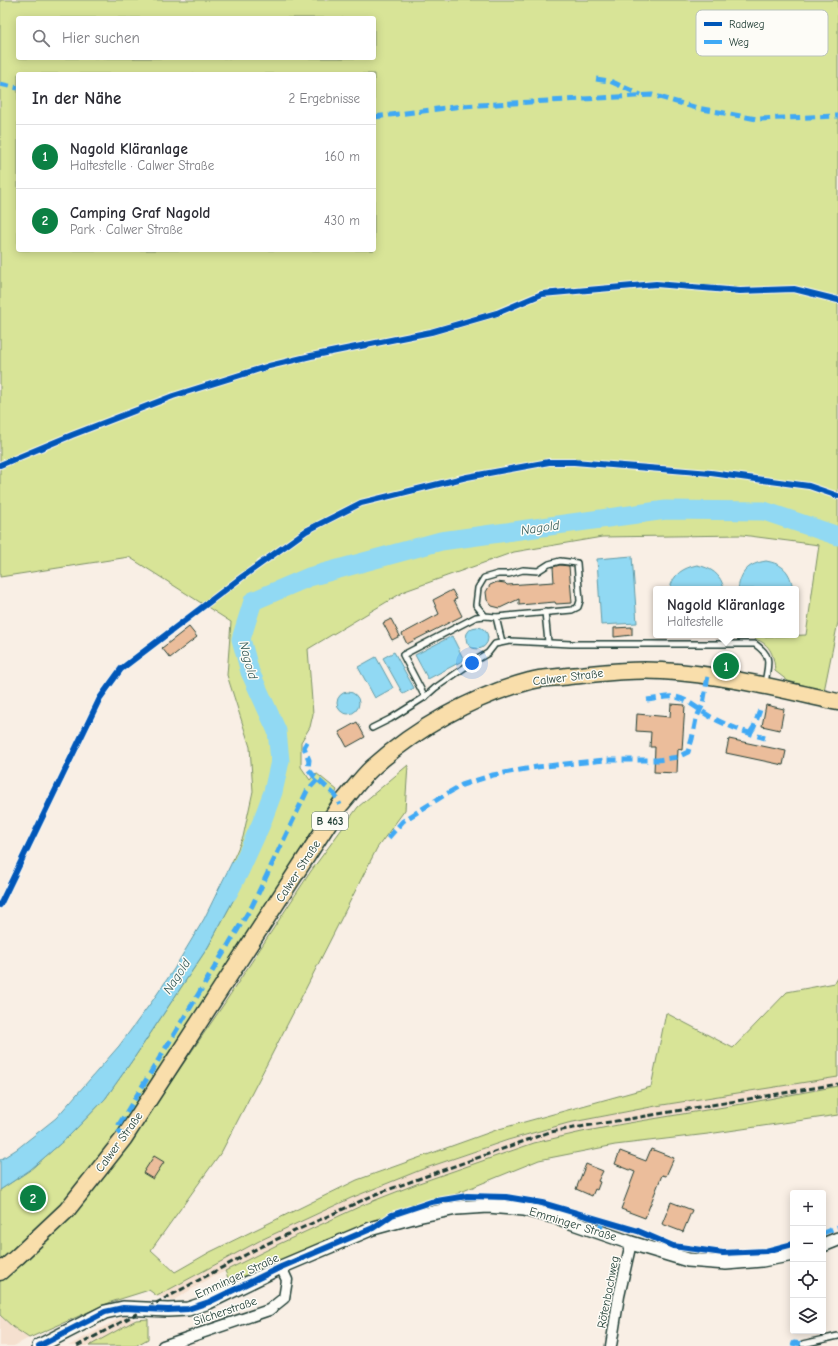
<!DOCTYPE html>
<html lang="de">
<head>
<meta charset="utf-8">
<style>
	body { margin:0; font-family:"Comic Neue",sans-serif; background:#f2f2f3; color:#2b2b33 }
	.controls { position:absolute; right:12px; bottom:12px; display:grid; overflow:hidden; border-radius:4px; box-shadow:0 2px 10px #0003 }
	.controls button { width:36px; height:36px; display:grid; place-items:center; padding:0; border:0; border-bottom:1px solid #e1e1e2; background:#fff; color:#2b2b33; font:20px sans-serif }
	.you { position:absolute; left:472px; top:663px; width:14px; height:14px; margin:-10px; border:3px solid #fff; border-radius:50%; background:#1a73e8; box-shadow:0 0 0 6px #1a73e833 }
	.badge { display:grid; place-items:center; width:26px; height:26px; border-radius:50%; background:#0b8043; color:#fff; font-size:13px; font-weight:700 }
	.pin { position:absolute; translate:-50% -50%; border:2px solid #fff; box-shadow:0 1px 4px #0006 }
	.popup { position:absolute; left:653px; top:586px; width:146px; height:52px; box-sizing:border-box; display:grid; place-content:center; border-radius:4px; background:#fff; filter:drop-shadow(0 1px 3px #0005); font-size:13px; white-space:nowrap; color:#7c7c81 }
	.popup b { font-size:15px; color:#2b2b33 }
	.popup::after { content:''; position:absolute; left:50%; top:100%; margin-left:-8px; border:8px solid transparent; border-top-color:#fff }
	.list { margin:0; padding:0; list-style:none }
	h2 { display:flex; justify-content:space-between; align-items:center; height:52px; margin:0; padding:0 16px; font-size:17px }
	h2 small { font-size:13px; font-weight:400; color:#7c7c81 }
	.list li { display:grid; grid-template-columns:26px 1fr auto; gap:12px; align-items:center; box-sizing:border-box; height:64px; padding:0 16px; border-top:1px solid #e1e1e2 }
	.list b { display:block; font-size:15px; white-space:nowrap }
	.list p { margin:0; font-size:13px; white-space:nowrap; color:#7c7c81 }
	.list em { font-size:13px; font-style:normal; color:#7c7c81 }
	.icon { flex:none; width:22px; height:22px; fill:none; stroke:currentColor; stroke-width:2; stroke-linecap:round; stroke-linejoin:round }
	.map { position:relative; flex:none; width:838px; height:1346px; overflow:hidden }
	.search { position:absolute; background:#fff; box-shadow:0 2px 10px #0003; left:16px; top:16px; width:360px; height:44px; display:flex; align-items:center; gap:10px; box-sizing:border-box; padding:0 14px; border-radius:4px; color:#7c7c81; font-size:15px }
	.panel { position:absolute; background:#fff; box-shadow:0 2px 10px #0003; left:16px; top:72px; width:360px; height:180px; border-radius:4px }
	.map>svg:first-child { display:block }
	.built { fill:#f5e0cf }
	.green { fill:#d8e497; stroke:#7c9066; fill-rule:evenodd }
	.water { fill:#91d9f3; stroke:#639ba7 }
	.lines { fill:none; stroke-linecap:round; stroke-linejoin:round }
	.river { stroke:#91d9f3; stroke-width:19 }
	.building { fill:#ebbd9b; stroke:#1f3d34 }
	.service-casing { stroke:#1f3d34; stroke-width:8 }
	.minor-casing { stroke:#1f3d34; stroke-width:13 }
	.tertiary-casing { stroke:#1f3d34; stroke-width:16 }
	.primary-casing { stroke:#1f3d34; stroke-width:19 }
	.service { stroke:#fdfcf7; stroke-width:5 }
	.minor { stroke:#fdfcf7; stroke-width:10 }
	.tertiary { stroke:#fdfcf7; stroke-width:13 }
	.primary { stroke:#f9deab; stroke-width:16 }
	.rail { stroke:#1f3d34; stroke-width:3; stroke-dasharray:6 3; stroke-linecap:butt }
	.quiet { stroke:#3fa9f5; stroke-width:5; stroke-dasharray:10 5; stroke-linecap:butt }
	.cycleway-casing { stroke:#fdfcf7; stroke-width:8 }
	.cycleway { stroke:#0057b8; stroke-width:6 }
	.labels { text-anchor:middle; stroke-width:3; stroke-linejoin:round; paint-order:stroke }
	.shield { fill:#fdfcf7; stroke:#62766e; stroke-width:1 }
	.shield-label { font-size:11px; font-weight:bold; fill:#1f3d34 }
	.street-label { font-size:12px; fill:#1f3d34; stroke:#fdfcf7 }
	.water-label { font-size:13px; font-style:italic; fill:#365c5a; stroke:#fdfcf7 }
	.key { fill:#fdfcf7; stroke:#bac3bc; stroke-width:1 }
	.key-label { font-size:11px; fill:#1f3d34 }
</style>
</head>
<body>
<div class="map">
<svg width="838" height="1346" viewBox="0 0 838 1346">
	<rect width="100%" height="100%" fill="#f9efe5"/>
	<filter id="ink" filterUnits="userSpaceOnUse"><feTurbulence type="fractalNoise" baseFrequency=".025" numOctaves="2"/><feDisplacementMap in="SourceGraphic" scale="8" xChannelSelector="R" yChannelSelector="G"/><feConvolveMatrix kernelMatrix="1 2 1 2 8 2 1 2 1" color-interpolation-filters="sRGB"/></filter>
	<g filter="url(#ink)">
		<g class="built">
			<polygon points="838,1077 838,1086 742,1104 623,1124 582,1132 534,1143 419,1183 363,1205 279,1244 204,1282 172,1301 157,1296 261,1240 351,1198 423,1169 507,1141 568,1123 656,1106"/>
			<polygon points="0,1315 13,1327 29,1338 14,1346 0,1346"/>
			<polygon points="124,1316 136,1320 89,1346 68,1346"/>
		</g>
		<g class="green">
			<path d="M0,0H838V622L824,691L788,681L775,671C774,656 771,644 755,639V637L806,635L819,545L742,535L602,537L514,552L405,591L308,649L313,714L310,727L301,742V767L310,780L316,773L337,790L335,795L189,1029L97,1162L60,1205L38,1228L0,1261V1190L30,1170L69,1136L105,1099L134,1058L208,947L248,873L232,862L243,837L253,791L250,747L227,675L231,622L129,557L0,577ZM18,18H374V58H18ZM18,74H374V250H18Z"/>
			<polygon points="408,765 405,810 377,848 303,994 222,1151 151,1250 175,1272 210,1252 357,1180 499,1129 651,1087 666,1013 733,1048 787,992 835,983 838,978 838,1077 656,1106 568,1123 508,1140 423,1169 351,1198 261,1240 157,1296 149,1290 111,1302 29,1338 13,1327 0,1315 0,1280 25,1259 127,1146 224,1004 311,871 358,807"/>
			<polygon points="838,1086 838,1115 708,1134 615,1145 539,1160 451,1196 435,1207 230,1282 225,1271 279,1244 363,1205 419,1183 534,1143 582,1132 623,1124 742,1104"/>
			<polygon points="148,1319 148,1339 135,1346 89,1346 136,1320"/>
		</g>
		<g class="water">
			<polygon points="632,556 637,623 601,625 597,559"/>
			<path d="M766,561C783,564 790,571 793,589H738C741,571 748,564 766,561Z"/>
			<path d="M697,565C711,568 721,574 724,589H670C673,574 683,568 697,565Z"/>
			<circle cx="477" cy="638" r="11"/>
			<polygon points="452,636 464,660 428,679 415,655"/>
			<polygon points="394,652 414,688 403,694 383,658"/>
			<polygon points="376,657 393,688 375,698 358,667"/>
			<circle cx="348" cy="703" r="11"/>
			<polygon points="232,862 240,870 248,873 208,947 134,1058 105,1099 69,1136 30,1170 0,1190 0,1160 17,1149 56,1118 119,1046 153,1000 174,969 204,919"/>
		</g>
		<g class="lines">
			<polyline class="river" points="228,893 240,870 261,824 273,792 280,761 277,731 250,672 241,639 253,601 309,577 441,541 666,510 764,511 838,536"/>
		</g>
		<g class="building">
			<polygon points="560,565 569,566 572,603 556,604 555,602 519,605 519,599 500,608 492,606 487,600 486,592 490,585 497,582 505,583 507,585 554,582 553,567"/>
			<polygon points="452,590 457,599 454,600 462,616 407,644 402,634 439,614 433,600"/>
			<polygon points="391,619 400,636 392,640 383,623"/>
			<polygon points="189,627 197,637 170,658 162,648"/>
			<polygon points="632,627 632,635 614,637 614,628"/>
			<polygon points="671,704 685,705 682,750 678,749 677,773 654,772 655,747 650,747 651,732 636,731 637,714 670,717"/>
			<polygon points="766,705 784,709 780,730 762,726"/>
			<polygon points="357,722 365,737 347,747 339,732"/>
			<polygon points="729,739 786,751 783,765 726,753"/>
			<polygon points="651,1149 674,1158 666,1176 662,1175 645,1218 621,1209 635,1172 615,1164 620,1151 646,1161"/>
			<polygon points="154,1156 164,1162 153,1179 143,1173"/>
			<polygon points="586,1164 603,1171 598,1181 600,1182 597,1190 595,1189 592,1196 576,1189"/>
			<polygon points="671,1202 692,1210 683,1232 662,1224"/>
		</g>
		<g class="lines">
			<defs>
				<g id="service">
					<polygon points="560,561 577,563 580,601 578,607 572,610 496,617 485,616 476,605 478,588 484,578 498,574 509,574 523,570 538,571 549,564"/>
					<polyline points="545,612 548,642"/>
					<polyline points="496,617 502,642"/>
					<polyline points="425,697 403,655 476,617 485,616"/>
					<path d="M372,728L390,719L425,697L435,688L471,663L488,653L495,644L510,641L571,644H755C773,657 768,663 765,683"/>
					<polyline points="803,1344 838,1336"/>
				</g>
				<g id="minor">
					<polyline points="163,1346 269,1310 284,1298 287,1280 281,1267"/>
					<polyline points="611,1346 619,1296 631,1243"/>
				</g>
				<g id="tertiary">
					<polyline points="823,1245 838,1239"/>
					<polyline points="39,1346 105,1312 123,1308 168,1310 188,1309 209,1302 281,1267 373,1228 417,1216 457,1208 488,1206 524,1209 556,1217 631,1243 688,1260 726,1263 762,1260 793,1254"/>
				</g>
				<path id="primary" d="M0,1272L17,1257L67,1210L124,1138L340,805C351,793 360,779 372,768C415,729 473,696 530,681C542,677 556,678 569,676C600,673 631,669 662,671C721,674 780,689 838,702"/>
			</defs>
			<use href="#service" class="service-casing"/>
			<use href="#minor" class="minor-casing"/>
			<use href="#tertiary" class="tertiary-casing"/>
			<use href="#primary" class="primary-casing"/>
			<use href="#service" class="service"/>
			<use href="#minor" class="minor"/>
			<use href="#tertiary" class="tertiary"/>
			<use href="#primary" class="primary"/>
			<polyline class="rail" points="77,1346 260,1247 376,1194 550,1132 838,1084"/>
			<g class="quiet">
				<polyline points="596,79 610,81 641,95"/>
				<polyline points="0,84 18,88"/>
				<polyline points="374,117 462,106 652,95 697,108 757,119 838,116"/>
				<path d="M647,700C656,699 666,696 675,697C689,699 700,712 713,718C730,727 747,733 765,738"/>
				<polyline points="750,733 754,727 760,710"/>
				<polyline points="307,742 304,747 309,760 308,769 314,776 335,795 340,805"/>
				<polyline points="388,838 403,821 443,796 462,785 493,775 537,767 604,760 658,760 678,757 688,752 692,739 696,719 703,704 708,676"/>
				<polyline points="124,1138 117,1128 252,906 307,791 317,780"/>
				<polyline points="600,1231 602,1220"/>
				<polyline points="823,1233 838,1227"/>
				<polyline points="793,1346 794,1343 803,1344"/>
			</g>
			<defs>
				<g id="cycleway">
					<polyline points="0,465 72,435 173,396 269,366 311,356 431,332 497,313 542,294 656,284 740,291 794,289 838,300"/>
					<polyline points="0,905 100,698 121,669 242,577 306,531 361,503 467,477 549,462 574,462 711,473 809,486 838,496"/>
					<polyline points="39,1346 105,1312 123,1308 168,1310 188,1309 209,1302 281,1267 373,1228 392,1215 431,1202 467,1196 506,1197 542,1203 638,1231 673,1246 723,1253 766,1251 793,1244"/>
				</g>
			</defs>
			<use href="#cycleway" class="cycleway-casing"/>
			<use href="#cycleway" class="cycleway"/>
		</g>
	</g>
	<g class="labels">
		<rect class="shield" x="312" y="812" width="36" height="18" rx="3"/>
		<g class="shield-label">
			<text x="330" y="825">B 463</text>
		</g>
		<g class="street-label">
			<text transform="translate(568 677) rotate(-7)" y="4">Calwer Straße</text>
			<text transform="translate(298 871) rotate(-57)" y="4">Calwer Straße</text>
			<text transform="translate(119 1142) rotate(-54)" y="4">Calwer Straße</text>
			<text transform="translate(573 1224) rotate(17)" y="4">Emminger Straße</text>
			<text transform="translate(237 1276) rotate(-25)" y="4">Emminger Straße</text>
			<text transform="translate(608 1292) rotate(-79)" y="4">Rötenbachweg</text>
			<text transform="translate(225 1311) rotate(-19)" y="4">Silcherstraße</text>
		</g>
		<g class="water-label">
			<text transform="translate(540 527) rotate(-8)" y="5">Nagold</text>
			<text transform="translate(249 660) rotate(75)" y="5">Nagold</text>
			<text transform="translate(176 976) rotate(-57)" y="5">Nagold</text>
		</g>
	</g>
	<rect x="696" y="10" width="132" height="46" rx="6" class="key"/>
	<rect x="704" y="22" width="18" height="4" fill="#0057b8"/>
	<rect x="704" y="40" width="18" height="4" fill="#3fa9f5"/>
	<g class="key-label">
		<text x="729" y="28">Radweg</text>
		<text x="729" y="46">Weg</text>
	</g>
</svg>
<div class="controls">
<button>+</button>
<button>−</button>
<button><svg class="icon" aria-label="locate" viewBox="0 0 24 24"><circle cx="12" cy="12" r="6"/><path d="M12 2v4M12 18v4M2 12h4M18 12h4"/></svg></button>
<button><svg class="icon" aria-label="layers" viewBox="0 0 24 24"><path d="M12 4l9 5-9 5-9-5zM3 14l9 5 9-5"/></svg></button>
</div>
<div class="you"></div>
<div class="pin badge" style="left:726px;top:666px">1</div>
<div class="popup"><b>Nagold Kläranlage</b>Haltestelle</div>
<div class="pin badge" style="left:33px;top:1198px">2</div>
<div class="search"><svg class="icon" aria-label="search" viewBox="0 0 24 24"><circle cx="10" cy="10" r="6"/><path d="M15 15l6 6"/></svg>Hier suchen</div>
<section class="panel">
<h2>In der Nähe<small>2 Ergebnisse</small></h2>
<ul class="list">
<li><span class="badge">1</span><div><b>Nagold Kläranlage</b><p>Haltestelle · Calwer Straße</p></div><em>160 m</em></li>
<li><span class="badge">2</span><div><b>Camping Graf Nagold</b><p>Park · Calwer Straße</p></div><em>430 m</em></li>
</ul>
</section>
</div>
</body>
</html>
